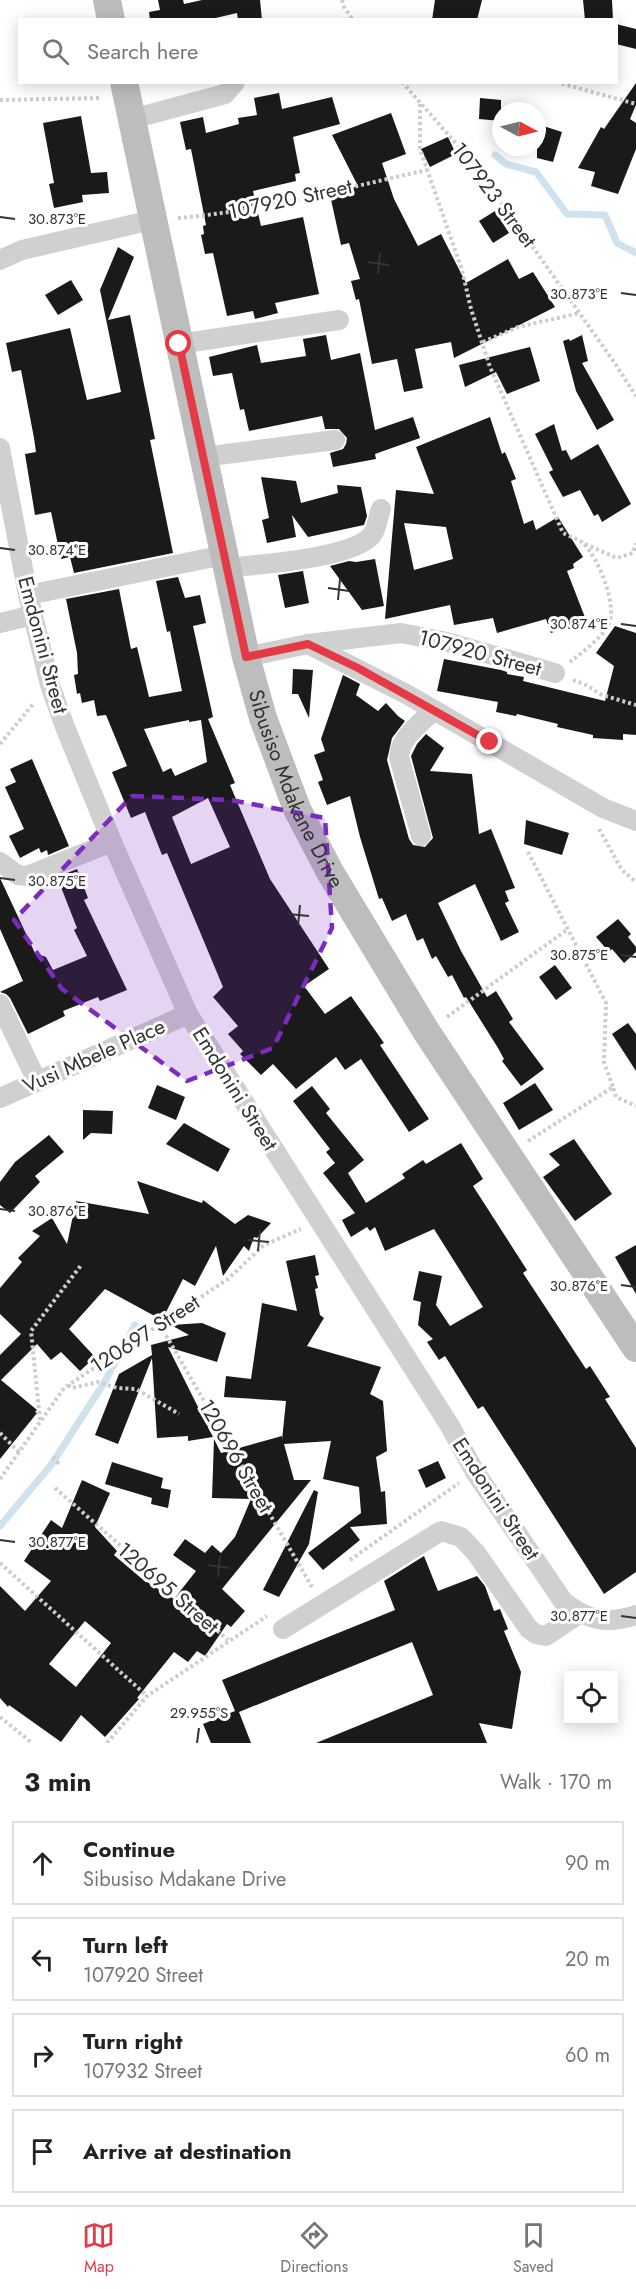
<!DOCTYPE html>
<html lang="en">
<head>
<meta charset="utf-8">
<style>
	body { margin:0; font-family:Jost,sans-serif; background:#f2f2f2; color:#222 }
	.controls { position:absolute; right:18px; bottom:18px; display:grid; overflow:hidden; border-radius:0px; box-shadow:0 3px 15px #0003 }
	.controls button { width:54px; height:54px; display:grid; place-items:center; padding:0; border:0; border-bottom:2px solid #e0e0e0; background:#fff; color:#222; font:30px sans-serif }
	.compass { position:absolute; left:492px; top:102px; width:54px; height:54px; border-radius:50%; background:#fff; box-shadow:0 3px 15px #0003; rotate:97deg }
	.stop { position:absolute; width:18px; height:18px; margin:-14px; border:4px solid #e63946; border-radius:50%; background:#fff }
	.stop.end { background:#e63946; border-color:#fff; box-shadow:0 2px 6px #0008 }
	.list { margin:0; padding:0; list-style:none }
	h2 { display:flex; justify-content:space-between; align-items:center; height:78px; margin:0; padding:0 24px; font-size:26px }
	h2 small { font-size:20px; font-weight:400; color:#767676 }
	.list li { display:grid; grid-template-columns:39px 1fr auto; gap:18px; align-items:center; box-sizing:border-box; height:84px; margin:0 12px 12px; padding:0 12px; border:2px solid #e0e0e0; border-radius:0px }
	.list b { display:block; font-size:22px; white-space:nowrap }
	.list p { margin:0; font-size:20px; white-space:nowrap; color:#767676 }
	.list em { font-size:20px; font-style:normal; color:#767676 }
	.icon { flex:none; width:33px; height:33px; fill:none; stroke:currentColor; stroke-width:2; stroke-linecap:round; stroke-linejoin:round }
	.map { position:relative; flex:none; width:636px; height:1743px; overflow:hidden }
	.search { position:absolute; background:#fff; box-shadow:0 3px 15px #0003; left:18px; right:18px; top:18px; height:66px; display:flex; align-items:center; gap:15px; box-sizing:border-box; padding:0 21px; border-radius:0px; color:#767676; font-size:22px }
	.sheet { height:462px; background:#fff }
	nav { display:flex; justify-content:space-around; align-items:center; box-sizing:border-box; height:84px; border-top:2px solid #e0e0e0; background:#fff; font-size:16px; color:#767676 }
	nav a { display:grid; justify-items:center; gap:3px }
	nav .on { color:#e63946 }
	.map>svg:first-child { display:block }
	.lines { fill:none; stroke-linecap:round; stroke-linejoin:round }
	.stream { stroke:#cfe2ee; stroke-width:7 }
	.building { fill:#1a1a1a; fill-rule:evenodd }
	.path { stroke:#cdcdcd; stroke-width:4; stroke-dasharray:3 3; stroke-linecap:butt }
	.street { stroke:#d0d0d0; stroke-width:20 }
	.secondary { stroke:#bdbdbd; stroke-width:28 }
	.route { stroke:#e63946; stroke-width:8 }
	.marked { fill:#7b2cbf; fill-opacity:0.2; stroke:#7b2cbf; stroke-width:4.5; stroke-dasharray:12 8; stroke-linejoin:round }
	.ticks { fill:none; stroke:#333; stroke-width:2 }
	.labels { text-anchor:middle; stroke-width:6; stroke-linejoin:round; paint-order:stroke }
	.street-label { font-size:21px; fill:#333; stroke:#fff }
	.ticks-label { font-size:15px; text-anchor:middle; fill:#333; stroke:#fff; stroke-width:6; stroke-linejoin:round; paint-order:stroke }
</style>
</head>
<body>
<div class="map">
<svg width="636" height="1743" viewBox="0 0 636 1743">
	<rect width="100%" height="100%" fill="#fff"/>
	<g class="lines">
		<g class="stream">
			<polyline points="495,155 506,164 536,172 567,214 605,215 617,243 636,253"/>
			<polyline points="0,1526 51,1465 104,1383 135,1325"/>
		</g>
	</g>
	<g class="building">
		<polygon points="158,0 183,0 184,4 202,0 260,0 262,20 238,20 237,13 207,20 150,20 149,12 160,10"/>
		<polygon points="435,0 482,0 477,20 432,20"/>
		<polygon points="583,0 612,0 613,20 585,20"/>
		<polygon points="616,24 636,29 636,49 616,44"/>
		<polygon points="636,83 636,105 630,119 636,123 636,149 618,194 591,186 595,172 578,168 601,127 604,129"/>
		<polygon points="279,93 282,109 332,97 340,124 293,137 300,173 295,174 296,181 253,191 261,226 303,217 319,294 275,303 278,313 255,319 253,311 227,316 213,253 205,254 201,235 204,234 203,226 206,225 191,149 186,150 180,122 203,117 206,133 239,124 238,118 257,115 254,98"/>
		<polygon points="480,98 501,100 501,121 479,119"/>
		<polygon points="391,113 406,154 382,163 394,199 418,246 441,234 466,283 508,259 519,279 533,272 555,307 454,358 451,342 415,349 423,388 404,392 397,359 372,364 359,299 356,300 351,281 360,279 349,243 341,245 330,195 358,186 332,135"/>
		<polygon points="81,116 91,173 107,172 109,193 82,195 83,202 54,208 49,184 54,183 43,123"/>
		<polygon points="537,124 562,132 553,162 537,158"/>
		<polygon points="448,137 456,154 430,167 421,149"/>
		<polygon points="495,211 509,233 493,243 479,221"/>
		<polygon points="118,247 134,257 108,320 130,315 155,439 150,440 173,553 74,573 70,557 61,559 51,512 35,515 25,454 36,452 34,438 21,370 12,372 6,343 70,328 87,400 121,392 100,290"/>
		<polygon points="71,280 83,300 58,315 45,295"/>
		<polygon points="326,335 331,360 360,353 375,430 413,417 420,438 375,454 376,459 333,467 330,453 343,449 346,444 347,438 339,429 325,429 322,416 249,431 244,409 240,410 232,373 213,376 209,357 257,345 261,363 306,356 303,339"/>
		<polygon points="582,335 588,361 582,363 614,420 597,430 576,391 563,341 569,339 570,341"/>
		<polygon points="530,347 540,381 507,394 496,372 465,387 459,365"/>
		<path d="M490,417L502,454L505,452L516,479L511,481L524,524L533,520L536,530L558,517L583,557L573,564L574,568L567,571L586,620L551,633L546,619L497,633L493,618L454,625L450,605L385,619L396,490L434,494L416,447ZM404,523L446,527L453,559L414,570Z"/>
		<polygon points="554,424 562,451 566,450 571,460 598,444 631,504 602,522 598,514 594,516 580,490 563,497 549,472 553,470 535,434"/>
		<polygon points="261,477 296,481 301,503 338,493 337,485 361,487 367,516 364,525 308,537 292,515 296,537 267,543 262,520 269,518"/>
		<polygon points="375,559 384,606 362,610 330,566 349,561 356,562"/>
		<polygon points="303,571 309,603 285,608 278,575"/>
		<path d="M178,577L185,598L200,595L206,623L193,626L213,717L208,719L235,783L230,785L270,879L329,969L304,986L325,1014L351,996L384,1043L380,1045L429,1119L409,1132L361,1059L345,1070L336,1057L296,1089L273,1064L261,1075L240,1054L243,1051L228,1034L238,1026L213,997L223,987L167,853L162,855L145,812L131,818L112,772L127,766L106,715L97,716L94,700L82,703L80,693L77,694L74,675L78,674L77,653L66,599L119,589L131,649L137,647L149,697L182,691L170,631L167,632L156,581ZM189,720V722L201,720L207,762L175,776L171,768L163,772L144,729ZM208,798L230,847L191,864L172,817Z"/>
		<polygon points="615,626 636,633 636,735 623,734 623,740 593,738 593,735 557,727 558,724 517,714 516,716 496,712 498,702 437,691 444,659 501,670 507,672 507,674 524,677 523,681 605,701 614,666 596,653"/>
		<polygon points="293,669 313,670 309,718 298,694 292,694"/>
		<polygon points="343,675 360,684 356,695 378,711 386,703 398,716 405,721 392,738 387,760 409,839 413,845 425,847 433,838 411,756 417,744 426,734 444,748 430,771 472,774 479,834 491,829 515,888 505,891 509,901 505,903 519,932 501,941 475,884 438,903 461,951 487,997 496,991 513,1019 509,1022 544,1069 521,1086 502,1061 504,1059 498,1048 466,997 464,998 452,975 448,977 436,956 432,959 423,938 417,941 406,914 392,921 382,898 379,899 360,837 350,796 327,805 318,782 323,780 314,755 325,751 321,739"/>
		<polygon points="32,759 69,846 48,855 47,850 41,853 39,848 20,858 9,836 24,829 5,787 16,782 10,769"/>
		<polygon points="526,820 569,833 562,855 524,844"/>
		<polygon points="77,869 88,898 84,900 127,990 100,1001 98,997 63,1011 65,1016 28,1034 10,998 6,994 0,992 23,981 0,929 0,878 35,953 46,957 53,970 87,956 74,930 77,928 57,877"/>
		<polygon points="618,919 631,934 628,937 636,947 636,952 624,963 612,949 609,952 596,937"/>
		<polygon points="555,965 572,988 556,1000 539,977"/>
		<polygon points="628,1023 636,1034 636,1071 612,1034"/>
		<polygon points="535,1083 553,1110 519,1130 503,1103"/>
		<polygon points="157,1085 185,1097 176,1120 148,1108"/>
		<polygon points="312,1086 330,1109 326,1113 364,1160 348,1173 366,1203 405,1178 402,1174 423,1160 426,1164 461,1143 483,1179 473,1186 527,1270 523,1273 586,1369 590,1366 610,1397 605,1399 636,1448 636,1572 604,1594 483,1406 478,1409 445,1356 439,1360 427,1342 433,1339 418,1325 421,1302 413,1300 419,1271 442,1276 436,1305 450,1326 483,1307 434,1229 385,1251 375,1227 370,1231 367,1227 351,1237 342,1220 355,1213 323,1173 335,1163 326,1152 330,1149 293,1101"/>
		<polygon points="83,1110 113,1111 112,1134 91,1133 83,1140"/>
		<polygon points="184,1123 230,1149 218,1172 166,1144"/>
		<polygon points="49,1135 64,1152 35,1176 40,1182 10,1213 0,1205 0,1182 15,1162"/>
		<polygon points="574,1139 612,1194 575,1221 543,1177 560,1165 549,1154"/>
		<polygon points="137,1181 202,1203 203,1200 235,1224 248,1215 271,1223 257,1238 254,1237 249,1251 244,1246 223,1276 216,1246 195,1286 183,1279 162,1320 105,1289 69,1329 95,1357 80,1371 61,1352 51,1360 37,1344 1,1380 37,1410 35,1412 37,1413 0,1459 0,1355 21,1334 0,1314 0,1288 22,1262 18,1258 40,1236 32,1231 52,1218 67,1244 76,1201 149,1214"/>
		<polygon points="636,1245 636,1294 615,1257"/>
		<path d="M315,1255L319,1275L315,1276L318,1288L315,1289L320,1315L324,1318L307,1346L381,1367L370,1394L383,1401L387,1451L376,1457L381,1492L385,1491L387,1524L350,1527L360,1540L323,1570L308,1553L361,1513L359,1487L323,1479L331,1441L284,1444L294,1480H311L222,1589L245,1611L231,1627L227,1624L205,1656L197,1651L188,1662L174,1652L137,1698L139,1699L105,1737L81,1715L61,1742L9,1705L8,1707L0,1698V1586L25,1611L51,1581L24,1561L51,1520L62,1528L82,1480L110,1493L95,1527L117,1551L114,1555L141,1578L174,1599L196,1571L173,1555L185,1539L205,1553L212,1545L221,1553L235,1537L251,1499L212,1498L214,1439L221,1453L282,1436V1440L286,1401L224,1397L226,1376L251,1379L262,1303L297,1311L286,1261ZM85,1621L111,1643L76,1687L49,1664Z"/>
		<polygon points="202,1323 226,1333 217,1362 168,1347 213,1437 188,1441 188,1436 157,1438 152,1358 118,1444 95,1435 119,1374 152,1355 151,1345 189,1335 171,1325"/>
		<polygon points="438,1461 446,1478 426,1488 418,1470"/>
		<polygon points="112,1462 163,1478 161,1488 171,1490 168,1508 151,1504 152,1498 105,1484"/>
		<polygon points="314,1490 318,1492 309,1544 279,1597 263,1590"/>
		<polygon points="424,1556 438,1591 477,1576 485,1586 494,1611 500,1609 508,1629 504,1631 521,1672 512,1729 479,1723 487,1743 316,1743 433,1695 412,1642 239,1712 251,1743 211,1743 203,1724 235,1711 222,1680 395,1610 384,1581"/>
	</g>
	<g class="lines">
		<g class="path">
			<polyline points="342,0 344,7 353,20"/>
			<polyline points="402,82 475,165 614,362 636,396"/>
			<polyline points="556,82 636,104"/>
			<polyline points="0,100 101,98"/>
			<path d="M420,104V149L462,270L471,309L490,367L563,533C569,536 579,539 584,544C598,558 619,607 608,626C599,640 583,652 570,662"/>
			<path d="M178,218C262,211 345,188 427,170"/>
			<polyline points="483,342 518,327 580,313"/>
			<polyline points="585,544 617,558 633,553 636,543"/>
			<polyline points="573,680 586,685 602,695 636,705"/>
			<polyline points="0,744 34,703"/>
			<polyline points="599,829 622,870 636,882"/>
			<polyline points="528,852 606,1003 604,1062 613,1087"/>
			<polyline points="447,1017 568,929"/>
			<polyline points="528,1141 613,1087 616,1097 636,1106"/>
			<polyline points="160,1325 312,1587"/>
			<polyline points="68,1385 72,1388 98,1382 117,1388 136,1389 179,1414"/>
			<polyline points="40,1420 31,1331 82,1264"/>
			<polyline points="0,1433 19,1452"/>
			<polyline points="53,1457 59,1464"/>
			<polyline points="0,1479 64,1388 228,1279 264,1245 301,1229"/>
			<polyline points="55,1488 228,1640"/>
			<polyline points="350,1560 459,1483"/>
			<polyline points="0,1563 147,1696"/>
			<polyline points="0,1717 32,1743"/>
			<polyline points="107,1743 147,1696 267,1616"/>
		</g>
		<g class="street">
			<polyline points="132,119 225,94 235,82"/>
			<polyline points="0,260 22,250 152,220"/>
			<polyline points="179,344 339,320"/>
			<path d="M0,448L28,595L50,685L65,727L112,842L188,1014L450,1426L475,1472L563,1601C587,1620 606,1625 636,1615"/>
			<polyline points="203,457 335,440"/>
			<path d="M227,568C259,564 352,559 372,535C377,529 378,516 381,509"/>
			<polyline points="28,595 224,555"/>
			<polyline points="0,623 33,615"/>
			<polyline points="308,644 408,695 603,808 636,821"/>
			<polyline points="246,657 308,644 401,633 447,642 555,673"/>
			<path d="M421,836L399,757C400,737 420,724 434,710"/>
			<polyline points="0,862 18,875 27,876 112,842"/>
			<polyline points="0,1004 37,1081"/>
			<polyline points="0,1098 188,1014"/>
			<polyline points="283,1629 441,1531 461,1537 476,1553 529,1629 536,1634 546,1636 579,1614"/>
		</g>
		<g class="secondary">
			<polyline points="107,0 111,20"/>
			<path id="s1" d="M124,82L246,657L263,718L297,809L330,872L426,1031L636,1348"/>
		</g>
	</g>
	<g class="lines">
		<polyline class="route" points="179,344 246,657 308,644 358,668 490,742"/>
	</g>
	<path class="marked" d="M132,796L231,800L325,818L332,928L273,1048L187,1081L62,989L14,920Z"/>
	<path class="ticks" d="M0,217L15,219M368,262L389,265M378,274L380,253M621,293L636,295M0,548L15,550M328,588L349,591M338,600L340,579M621,624L636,626M0,878L15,880M288,914L309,916M298,926L300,905M621,955L636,957M0,1209L15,1211M248,1240L269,1242M258,1251L260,1230M621,1285L636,1287M0,1540L15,1542M208,1565L229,1568M218,1577L220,1556M621,1616L636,1618M197,1743L199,1728"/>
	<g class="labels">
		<g class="street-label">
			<text transform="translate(494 195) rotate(53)" y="7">107923 Street</text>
			<text transform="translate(290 199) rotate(-12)" y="7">107920 Street</text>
			<text transform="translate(43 645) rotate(75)" y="7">Emdonini Street</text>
			<text transform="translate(480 653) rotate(15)" y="7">107920 Street</text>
			<text dy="7" stroke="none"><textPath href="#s1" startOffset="729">Sibusiso Mdakane Drive</textPath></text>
			<text transform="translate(94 1056) rotate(-24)" y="7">Vusi Mbele Place</text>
			<text transform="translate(235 1089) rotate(58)" y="7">Emdonini Street</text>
			<text transform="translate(145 1334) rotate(-33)" y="7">120697 Street</text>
			<text transform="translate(236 1456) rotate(60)" y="7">120696 Street</text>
			<text transform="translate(496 1499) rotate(57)" y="7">Emdonini Street</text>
			<text transform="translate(168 1588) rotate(41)" y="7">120695 Street</text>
		</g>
	</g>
	<g class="ticks-label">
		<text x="57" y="224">30.873°E</text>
		<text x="579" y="299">30.873°E</text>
		<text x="57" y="555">30.874°E</text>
		<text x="579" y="629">30.874°E</text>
		<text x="57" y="886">30.875°E</text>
		<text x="579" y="960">30.875°E</text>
		<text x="57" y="1216">30.876°E</text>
		<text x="579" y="1291">30.876°E</text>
		<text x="57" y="1547">30.877°E</text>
		<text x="579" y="1621">30.877°E</text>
		<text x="199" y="1718">29.955°S</text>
	</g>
</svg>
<div class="controls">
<button><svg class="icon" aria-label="locate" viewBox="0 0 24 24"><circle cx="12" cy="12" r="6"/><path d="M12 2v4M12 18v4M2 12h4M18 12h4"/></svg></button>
</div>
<svg class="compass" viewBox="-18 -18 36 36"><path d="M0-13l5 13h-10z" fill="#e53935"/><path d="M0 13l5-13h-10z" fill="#767676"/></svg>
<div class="stop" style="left:179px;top:344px"></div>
<div class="stop end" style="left:490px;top:742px"></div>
<div class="search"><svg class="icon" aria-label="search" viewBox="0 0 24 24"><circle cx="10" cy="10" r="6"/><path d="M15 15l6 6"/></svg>Search here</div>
</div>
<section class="sheet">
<h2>3 min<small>Walk · 170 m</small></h2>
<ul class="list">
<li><svg class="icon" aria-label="ahead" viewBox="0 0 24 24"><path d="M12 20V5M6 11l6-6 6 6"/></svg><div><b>Continue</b><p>Sibusiso Mdakane Drive</p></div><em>90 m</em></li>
<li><svg class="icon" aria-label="left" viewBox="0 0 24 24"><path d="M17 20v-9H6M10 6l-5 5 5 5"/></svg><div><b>Turn left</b><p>107920 Street</p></div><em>20 m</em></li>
<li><svg class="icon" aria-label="right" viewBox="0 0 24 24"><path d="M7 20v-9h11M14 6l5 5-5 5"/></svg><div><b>Turn right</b><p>107932 Street</p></div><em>60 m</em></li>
<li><svg class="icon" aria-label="arrive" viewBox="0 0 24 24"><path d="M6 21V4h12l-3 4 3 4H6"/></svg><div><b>Arrive at destination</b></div></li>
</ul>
</section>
<nav>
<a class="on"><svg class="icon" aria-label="map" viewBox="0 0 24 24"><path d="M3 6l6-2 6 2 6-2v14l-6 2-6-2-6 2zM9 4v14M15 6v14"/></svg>Map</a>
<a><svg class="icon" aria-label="directions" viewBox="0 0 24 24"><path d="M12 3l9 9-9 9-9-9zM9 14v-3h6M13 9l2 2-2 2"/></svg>Directions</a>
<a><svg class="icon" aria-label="saved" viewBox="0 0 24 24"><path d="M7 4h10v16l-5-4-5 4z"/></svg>Saved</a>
</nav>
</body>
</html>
